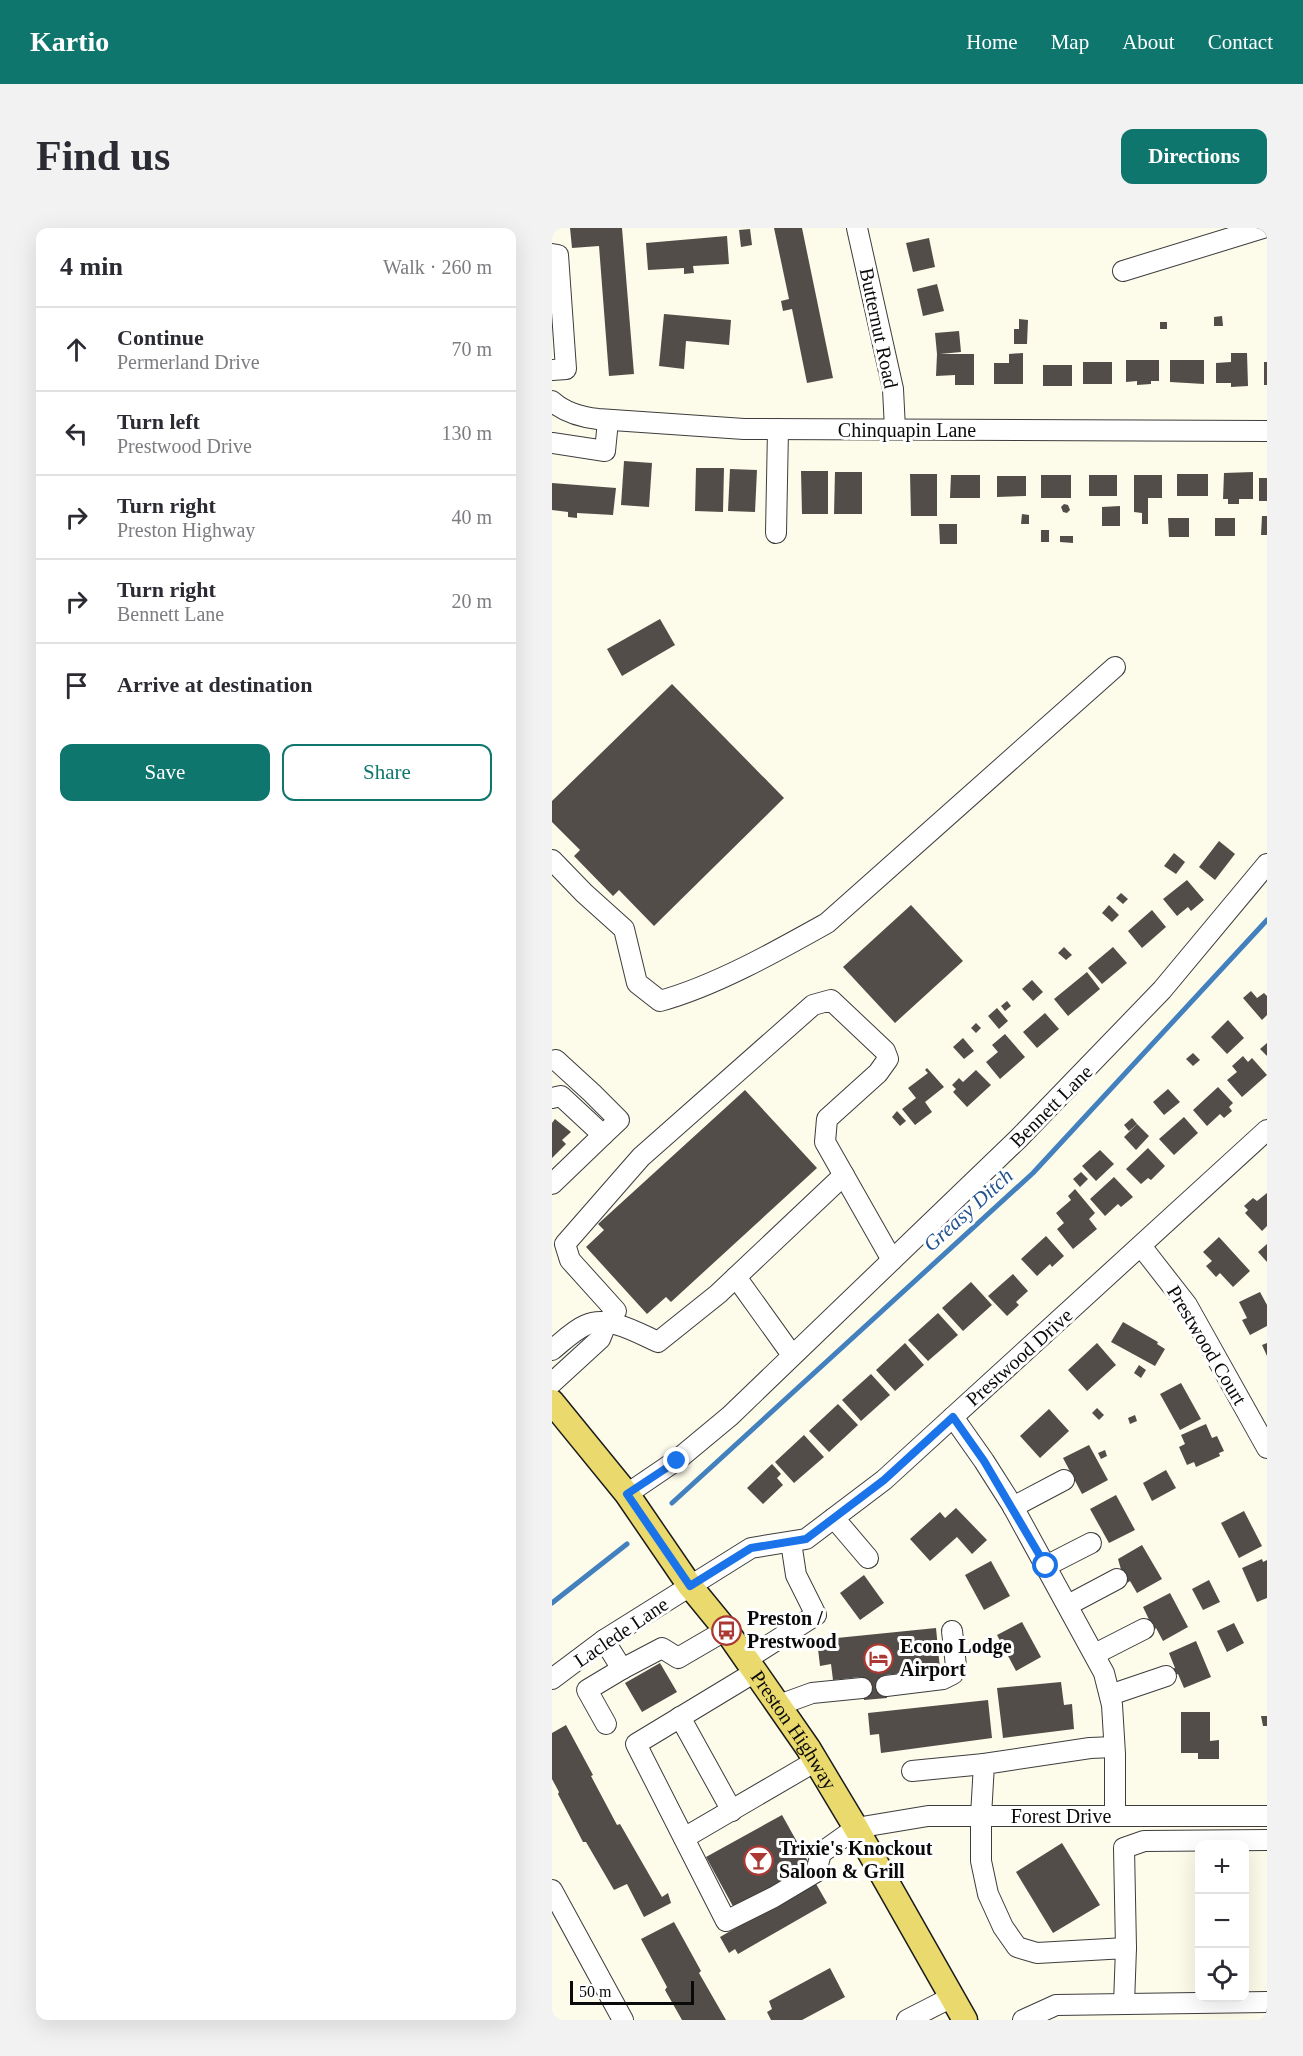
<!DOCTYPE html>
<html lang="en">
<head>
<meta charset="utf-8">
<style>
	body { margin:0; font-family:"Times New Roman",serif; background:#f2f2f3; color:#2b2b33 }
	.controls { position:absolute; right:18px; bottom:18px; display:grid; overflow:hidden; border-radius:12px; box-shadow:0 6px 24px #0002 }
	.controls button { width:54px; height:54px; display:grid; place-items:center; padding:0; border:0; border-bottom:2px solid #e1e1e2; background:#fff; color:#2b2b33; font:30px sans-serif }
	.scale { position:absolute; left:18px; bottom:15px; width:124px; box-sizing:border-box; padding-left:6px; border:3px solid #0a0a0a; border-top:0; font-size:16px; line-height:21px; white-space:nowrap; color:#0a0a0a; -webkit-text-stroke:4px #fff; paint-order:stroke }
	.stop { position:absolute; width:18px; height:18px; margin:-14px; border:4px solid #1a73e8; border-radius:50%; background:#fff }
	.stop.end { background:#1a73e8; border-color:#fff; box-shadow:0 2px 6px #0008 }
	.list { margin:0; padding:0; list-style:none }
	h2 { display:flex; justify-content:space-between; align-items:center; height:78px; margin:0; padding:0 24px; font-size:26px }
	h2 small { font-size:20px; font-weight:400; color:#7c7c81 }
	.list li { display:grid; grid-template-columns:39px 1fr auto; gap:18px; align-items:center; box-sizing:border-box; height:84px; padding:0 24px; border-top:2px solid #e1e1e2 }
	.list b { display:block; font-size:22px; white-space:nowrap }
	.list p { margin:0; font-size:20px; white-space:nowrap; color:#7c7c81 }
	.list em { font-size:20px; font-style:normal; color:#7c7c81 }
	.actions { display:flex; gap:12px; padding:18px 24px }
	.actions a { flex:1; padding:14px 0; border:2px solid #0f766e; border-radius:12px; text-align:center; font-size:21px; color:#0f766e }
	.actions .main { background:#0f766e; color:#fff }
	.icon { flex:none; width:33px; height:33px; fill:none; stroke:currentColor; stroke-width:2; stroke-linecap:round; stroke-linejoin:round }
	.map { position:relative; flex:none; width:715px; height:1792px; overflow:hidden; border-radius:12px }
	header { display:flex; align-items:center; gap:36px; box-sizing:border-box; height:84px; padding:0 30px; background:#0f766e; color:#fff }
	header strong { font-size:28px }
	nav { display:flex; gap:33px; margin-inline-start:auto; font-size:21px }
	.intro { display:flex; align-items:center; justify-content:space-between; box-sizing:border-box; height:144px; padding:0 36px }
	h1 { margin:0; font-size:42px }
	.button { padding:15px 27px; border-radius:12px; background:#0f766e; color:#fff; font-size:21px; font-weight:700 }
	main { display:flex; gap:36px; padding:0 36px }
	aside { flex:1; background:#fff; border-radius:12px; box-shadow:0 6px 24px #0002 }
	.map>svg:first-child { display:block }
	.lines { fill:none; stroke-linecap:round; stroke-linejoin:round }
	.stream { stroke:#4280be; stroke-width:5 }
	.building { fill:#524d48 }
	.minor-casing { stroke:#3d3d3d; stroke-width:22 }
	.major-casing { stroke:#1b1b1b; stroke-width:27 }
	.minor { stroke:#fff; stroke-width:20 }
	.major { stroke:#ead96c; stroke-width:24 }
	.route { stroke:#1a73e8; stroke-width:8 }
	.labels { text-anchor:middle; stroke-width:6; stroke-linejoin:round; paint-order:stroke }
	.street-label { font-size:20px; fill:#0a0a0a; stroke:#fff }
	.poi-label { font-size:20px; font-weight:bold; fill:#0a0a0a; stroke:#fff; text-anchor:start }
	.water-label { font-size:21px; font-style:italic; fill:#22538e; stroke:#fff }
</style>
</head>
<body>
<header>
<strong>Kartio</strong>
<nav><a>Home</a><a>Map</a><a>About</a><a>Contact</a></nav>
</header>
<div class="intro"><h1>Find us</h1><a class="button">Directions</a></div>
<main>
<aside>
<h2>4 min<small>Walk · 260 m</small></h2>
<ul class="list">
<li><svg class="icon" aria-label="ahead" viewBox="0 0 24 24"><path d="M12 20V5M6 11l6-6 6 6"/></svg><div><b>Continue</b><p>Permerland Drive</p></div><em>70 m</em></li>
<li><svg class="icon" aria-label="left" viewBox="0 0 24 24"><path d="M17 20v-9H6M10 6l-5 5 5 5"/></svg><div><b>Turn left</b><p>Prestwood Drive</p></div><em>130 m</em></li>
<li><svg class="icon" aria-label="right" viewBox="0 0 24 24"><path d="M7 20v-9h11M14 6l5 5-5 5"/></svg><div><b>Turn right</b><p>Preston Highway</p></div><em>40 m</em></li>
<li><svg class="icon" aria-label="right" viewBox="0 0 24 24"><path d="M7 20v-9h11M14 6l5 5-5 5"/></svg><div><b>Turn right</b><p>Bennett Lane</p></div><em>20 m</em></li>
<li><svg class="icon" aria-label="arrive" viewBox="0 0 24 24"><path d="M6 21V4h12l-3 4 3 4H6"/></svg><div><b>Arrive at destination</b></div></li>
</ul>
<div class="actions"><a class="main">Save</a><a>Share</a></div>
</aside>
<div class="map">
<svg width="715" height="1792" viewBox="0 0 715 1792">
	<rect width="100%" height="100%" fill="#fdfbea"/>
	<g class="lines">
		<g class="stream">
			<polyline points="120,1275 481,945 715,692"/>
			<polyline points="0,1375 75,1316"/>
		</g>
	</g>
	<g class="building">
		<polygon points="18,0 70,0 82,146 57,148 47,18 20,20"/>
		<polygon points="222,0 250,0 281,150 255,155 240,81 231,83 229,73 237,71"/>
		<polygon points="198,1 200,17 189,19 187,2"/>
		<polygon points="175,8 177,36 141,38 142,45 132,46 132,40 96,42 94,15"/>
		<polygon points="377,10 383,39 361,44 354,15"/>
		<polygon points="385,56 392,83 371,88 365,61"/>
		<polygon points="112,86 179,92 177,117 134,113 132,141 107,138"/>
		<polygon points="670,88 671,98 662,98 662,89"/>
		<polygon points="467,91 476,92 475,116 462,116 462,101 467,101"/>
		<rect x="608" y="94" width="7" height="7"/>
		<polygon points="407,103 409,124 388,126 422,126 422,157 403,157 403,147 384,148 385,126 383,105"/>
		<polygon points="471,125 471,156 442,156 442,135 457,135 457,126"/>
		<polygon points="679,125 695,125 696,158 679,159 679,155 664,155 664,135 679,134"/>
		<polygon points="574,132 607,132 607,153 599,153 599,156 585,157 585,153 574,154"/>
		<polygon points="618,132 652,132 652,156 618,154"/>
		<rect x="531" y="134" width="29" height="22"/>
		<rect x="712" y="134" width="3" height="23"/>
		<rect x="491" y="137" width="29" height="21"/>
		<polygon points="72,233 100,235 97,279 69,277"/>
		<polygon points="144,240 172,240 171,284 143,283"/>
		<polygon points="178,241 205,242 203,284 176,283"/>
		<polygon points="249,243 276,243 276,286 250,286"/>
		<polygon points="283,244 310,244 310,286 282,286"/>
		<polygon points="701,244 701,271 687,271 687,276 676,276 676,271 671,271 672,245"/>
		<polygon points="358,246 385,246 385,288 359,288"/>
		<rect x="625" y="246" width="31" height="22"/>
		<polygon points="399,247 428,247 428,270 398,270"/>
		<rect x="489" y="247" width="30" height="23"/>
		<rect x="537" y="247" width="28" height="21"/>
		<polygon points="582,247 610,247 610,270 596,270 596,296 590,296 590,285 582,284"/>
		<polygon points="445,248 474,248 474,268 445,269"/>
		<rect x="707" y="250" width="8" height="23"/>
		<polygon points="0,255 64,260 61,287 25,285 25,290 16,289 16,284 0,282"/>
		<polygon points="512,276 516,277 518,282 515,285 511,284 509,279"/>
		<polygon points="568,278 568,298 550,298 550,279"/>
		<polygon points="470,286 477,287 477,296 469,296"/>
		<polygon points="710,288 715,288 715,307 709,307"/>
		<polygon points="616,290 637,290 637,309 617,309"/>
		<rect x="663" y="290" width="20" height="18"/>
		<polygon points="387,296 405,296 405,316 388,316"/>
		<rect x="489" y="302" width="8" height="12"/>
		<polygon points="508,308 521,308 521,315 508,314"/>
		<polygon points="108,391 123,417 70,448 55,421"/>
		<polygon points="120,456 232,570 102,698 67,662 61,668 22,628 28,622 0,594 0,573"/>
		<polygon points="667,613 683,626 663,652 647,639"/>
		<polygon points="622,625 633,634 624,646 612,638"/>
		<polygon points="635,652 652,672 639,683 636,679 625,688 611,671"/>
		<polygon points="569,665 576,671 571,676 564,670"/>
		<polygon points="359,677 411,733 343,795 291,739"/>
		<polygon points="557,677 567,687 560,694 550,685"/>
		<polygon points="600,682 614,699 590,720 576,703"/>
		<polygon points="512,719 520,727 514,732 506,725"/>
		<polygon points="561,719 575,735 550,756 536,740"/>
		<polygon points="535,744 548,761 516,788 502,771"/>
		<polygon points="480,752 491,764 481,773 470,761"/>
		<polygon points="699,763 705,770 712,765 715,768 715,787 710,792 691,770"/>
		<polygon points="455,773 459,778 453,783 449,778"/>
		<polygon points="445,780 456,793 447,801 436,788"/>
		<polygon points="493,785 507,801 485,820 471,804"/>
		<polygon points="676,792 692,810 675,826 659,809"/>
		<polygon points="424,795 429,800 424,805 419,800"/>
		<polygon points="453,806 473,829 448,851 434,834 446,824 440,817"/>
		<polygon points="411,810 422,823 412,831 401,819"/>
		<polygon points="715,815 715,828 708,821"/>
		<polygon points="641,825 648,832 641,838 634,831"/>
		<polygon points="691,828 696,834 700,830 715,847 690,869 675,852 685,844 680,838"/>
		<polygon points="375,840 392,859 373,874 380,884 363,897 350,881 364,870 356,860 376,845 373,842"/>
		<polygon points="424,842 439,857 415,879 401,864 404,861 400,857 407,850 411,854"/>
		<polygon points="666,859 681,875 677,879 680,883 672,890 668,886 655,898 641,882"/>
		<polygon points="616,861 628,874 612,887 601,874"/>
		<polygon points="193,862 265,940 119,1074 114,1069 95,1086 34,1019 52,1002 46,996"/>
		<polygon points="345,883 354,893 348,898 340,889"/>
		<polygon points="632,889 646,905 622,927 607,911"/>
		<polygon points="580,890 585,896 577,903 572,897"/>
		<polygon points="3,891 19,904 10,912 14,916 0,930 0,895"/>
		<polygon points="585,896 597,908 584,922 572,909"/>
		<polygon points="596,920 613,938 599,952 596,950 589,956 574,941"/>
		<polygon points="548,922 562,936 544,953 530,938"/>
		<polygon points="529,944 536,951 528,959 521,951"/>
		<polygon points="562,949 581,969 569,979 566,976 553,988 538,971"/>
		<polygon points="523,961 543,985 537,991 545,1001 521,1021 505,1001 512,995 504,985 519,972 516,968"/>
		<polygon points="715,965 715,998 710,1003 693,985 696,982 692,978 701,970 705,973"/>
		<polygon points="494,1008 512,1028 500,1039 498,1036 485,1048 469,1031"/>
		<polygon points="667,1009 698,1043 681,1059 668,1045 664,1049 654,1038 660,1033 651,1024"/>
		<polygon points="715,1016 715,1034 706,1024"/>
		<polygon points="461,1046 476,1063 464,1074 467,1077 455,1088 436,1068"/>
		<polygon points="419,1054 440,1077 411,1103 390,1080"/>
		<polygon points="708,1064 715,1077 715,1098 698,1107 690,1092 695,1090 687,1074"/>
		<polygon points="386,1085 406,1107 376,1133 356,1112"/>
		<polygon points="571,1094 606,1114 605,1116 613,1121 603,1138 559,1114"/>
		<polygon points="353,1115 372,1137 343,1163 324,1142"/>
		<polygon points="545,1115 564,1137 535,1163 516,1142"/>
		<polygon points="715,1115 715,1128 710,1117"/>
		<polygon points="587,1137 594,1142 589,1150 582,1145"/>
		<polygon points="319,1146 338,1167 309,1193 290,1172"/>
		<polygon points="629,1155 649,1191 628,1202 608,1166"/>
		<polygon points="286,1176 306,1197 277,1224 257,1203"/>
		<polygon points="545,1180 552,1187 547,1192 540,1185"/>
		<polygon points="497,1181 517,1203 488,1230 468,1208"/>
		<polygon points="583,1187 585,1193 578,1196 576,1190"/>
		<polygon points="654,1196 660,1210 665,1208 672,1223 667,1225 668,1228 644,1239 642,1234 635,1237 627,1219 633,1216 629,1207"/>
		<polygon points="252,1207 272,1229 242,1255 223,1234"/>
		<polygon points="537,1217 556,1252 530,1266 511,1230"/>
		<polygon points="553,1222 555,1228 549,1231 546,1225"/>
		<polygon points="220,1236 229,1246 225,1250 231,1257 211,1276 195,1260"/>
		<polygon points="614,1242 624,1260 600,1273 591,1255"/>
		<polygon points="564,1267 583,1302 557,1315 538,1281"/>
		<polygon points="404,1280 435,1312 420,1326 405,1309 378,1333 358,1311 388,1284 393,1290"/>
		<polygon points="692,1283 710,1318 687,1330 669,1295"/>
		<polygon points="590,1317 610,1351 585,1365 578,1353 575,1355 570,1345 566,1331"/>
		<polygon points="710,1331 711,1334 715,1332 715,1370 705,1374 690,1340"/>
		<polygon points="439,1333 458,1368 432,1382 413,1347"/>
		<polygon points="312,1347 332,1375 308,1392 288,1365"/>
		<polygon points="657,1352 668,1374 651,1382 640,1361"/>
		<polygon points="618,1365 636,1399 611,1413 604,1400 602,1402 591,1379"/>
		<polygon points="470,1394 489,1429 464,1443 445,1407"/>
		<polygon points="682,1395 692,1415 675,1424 665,1403"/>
		<polygon points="384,1400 388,1441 333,1447 335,1470 312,1472 309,1449 281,1452 279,1436 268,1438 265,1412"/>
		<polygon points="644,1413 659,1449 632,1460 626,1446 623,1447 620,1441 623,1440 617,1425"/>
		<polygon points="108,1435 125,1464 90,1484 73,1455"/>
		<polygon points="509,1454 512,1477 520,1476 522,1501 451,1510 445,1460"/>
		<polygon points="436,1472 440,1510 329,1525 327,1506 318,1507 316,1485"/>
		<polygon points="629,1484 658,1484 658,1513 667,1512 667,1531 646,1531 646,1525 629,1525"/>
		<polygon points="709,1488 715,1488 715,1498 711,1498"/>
		<polygon points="14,1497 41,1547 39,1548 65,1597 68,1596 110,1669 116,1665 119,1675 92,1689 75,1656 62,1662 34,1614 31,1614 6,1566 7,1564 0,1551 0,1505"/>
		<polygon points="230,1587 258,1637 183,1682 154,1629"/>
		<polygon points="510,1615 548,1677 501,1705 464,1644"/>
		<polygon points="263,1654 275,1675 186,1726 183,1721 177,1725 168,1709"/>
		<polygon points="122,1694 149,1743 147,1745 174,1792 130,1792 113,1762 115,1759 89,1711"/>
		<polygon points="278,1740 293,1769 250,1792 219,1792 215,1784 220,1781 217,1773"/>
	</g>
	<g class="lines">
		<defs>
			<g id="minor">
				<polyline points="305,0 341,161 343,201"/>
				<polyline points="0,26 6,27 14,141 0,142"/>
				<polyline points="571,43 711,0"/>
				<path d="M0,173C13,185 29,189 46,191L192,201L715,203"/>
				<polyline points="0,215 53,223 56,193"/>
				<polyline points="224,305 226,201"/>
				<path d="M0,632L32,665L72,701L85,755L108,773C163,758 225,723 275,695L563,439"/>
				<polyline points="4,832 40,865 67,892 51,907"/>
				<polyline points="0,870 9,868 51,907 0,956"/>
				<polyline points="589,1018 635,1077 715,1220"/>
				<polyline points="184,1049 240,1127"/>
				<path d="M0,1122C10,1114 22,1102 34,1097C56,1087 86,1105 106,1114L166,1066L292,947"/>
				<polyline points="0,1155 48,1111 55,1094 64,1083 18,1032 13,1016 89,929 261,777 279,772 333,823 336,831 326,845 275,891 273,914 340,1032"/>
				<polyline points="401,1189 432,1233 460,1277 552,1445 560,1477 563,1526 563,1587"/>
				<polyline points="75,1266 125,1232 178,1188 466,911 610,762 715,636"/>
				<polyline points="461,1279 512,1252"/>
				<polyline points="282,1290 316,1330"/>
				<polyline points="494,1338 539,1315"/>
				<polyline points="516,1377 565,1351"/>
				<polyline points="52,1412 70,1441 110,1420 126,1430 174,1402"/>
				<polyline points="543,1426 592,1401"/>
				<polyline points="195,1431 264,1387 244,1347 239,1314"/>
				<polyline points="203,1444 84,1516 174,1693 222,1669 264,1644 269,1625 304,1600 376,1588 715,1588"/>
				<polyline points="0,1451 52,1412 199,1320 254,1311 332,1252 715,902"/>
				<polyline points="334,1458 391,1451 401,1446 404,1438 400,1403"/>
				<polyline points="558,1467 614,1448"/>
				<polyline points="227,1477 260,1465 310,1460"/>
				<polyline points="128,1489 180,1583"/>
				<polyline points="54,1496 35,1462 70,1441"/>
				<polyline points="562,1519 538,1520 432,1536 429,1588 429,1633 436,1666 451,1699 465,1719 485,1725 574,1720 572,1776"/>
				<polyline points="360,1543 432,1536"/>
				<polyline points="132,1610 264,1533"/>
				<polyline points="0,1662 71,1792"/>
				<polyline points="574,1720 572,1620 592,1613 715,1612"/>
				<polyline points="355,1792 400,1769"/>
				<polyline points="471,1792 504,1777 715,1774"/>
			</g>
			<g id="major">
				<path id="s1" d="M0,1174L75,1266L138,1358L174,1402L256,1520L304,1600L413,1792"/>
			</g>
		</defs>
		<use href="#minor" class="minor-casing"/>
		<use href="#major" class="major-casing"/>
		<use href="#minor" class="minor"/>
		<use href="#major" class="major"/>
	</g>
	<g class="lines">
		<polyline class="route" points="125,1233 75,1266 138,1358 199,1320 254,1311 332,1252 401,1189 432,1233 494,1338"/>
	</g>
	<defs>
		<symbol id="bus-ring" viewBox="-11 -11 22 22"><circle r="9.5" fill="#fff" stroke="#ab3832" stroke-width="1.5"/><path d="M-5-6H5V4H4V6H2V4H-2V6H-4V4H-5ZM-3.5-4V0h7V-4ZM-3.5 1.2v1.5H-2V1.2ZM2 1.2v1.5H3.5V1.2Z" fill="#ab3832"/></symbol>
		<symbol id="hotel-ring" viewBox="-11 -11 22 22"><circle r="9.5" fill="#fff" stroke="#ab3832" stroke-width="1.5"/><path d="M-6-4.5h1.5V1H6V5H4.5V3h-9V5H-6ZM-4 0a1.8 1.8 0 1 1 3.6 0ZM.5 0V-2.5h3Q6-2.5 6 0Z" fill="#ab3832"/></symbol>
		<symbol id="bar-ring" viewBox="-11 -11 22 22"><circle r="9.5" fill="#fff" stroke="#ab3832" stroke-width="1.5"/><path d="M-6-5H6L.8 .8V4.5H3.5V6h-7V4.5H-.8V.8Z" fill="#ab3832"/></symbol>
	</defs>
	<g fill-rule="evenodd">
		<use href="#bus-ring" x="158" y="1386" width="33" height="33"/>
		<use href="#hotel-ring" x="310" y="1414" width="33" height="33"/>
		<use href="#bar-ring" x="190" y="1616" width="33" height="33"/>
	</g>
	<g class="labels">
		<g class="street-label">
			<text transform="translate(327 100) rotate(78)" y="7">Butternut Road</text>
			<text x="355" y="209">Chinquapin Lane</text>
			<text transform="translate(499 878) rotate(-45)" y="7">Bennett Lane</text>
			<text transform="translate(655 1117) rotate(59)" y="7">Prestwood Court</text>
			<text transform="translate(467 1129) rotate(-42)" y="7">Prestwood Drive</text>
			<text transform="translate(69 1404) rotate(-34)" y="7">Laclede Lane</text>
			<text dy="7" stroke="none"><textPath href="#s1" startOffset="408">Preston Highway</textPath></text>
			<text x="509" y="1595">Forest Drive</text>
		</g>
		<g class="poi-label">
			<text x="195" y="1397">Preston /<tspan x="195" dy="23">Prestwood</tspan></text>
			<text x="348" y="1425">Econo Lodge<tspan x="348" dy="23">Airport</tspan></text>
			<text x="227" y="1627">Trixie's Knockout<tspan x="227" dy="23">Saloon &amp; Grill</tspan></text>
		</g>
		<g class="water-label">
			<text transform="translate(416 982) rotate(-42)" y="7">Greasy Ditch</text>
		</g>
	</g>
</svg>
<div class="controls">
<button>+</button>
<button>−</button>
<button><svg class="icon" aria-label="locate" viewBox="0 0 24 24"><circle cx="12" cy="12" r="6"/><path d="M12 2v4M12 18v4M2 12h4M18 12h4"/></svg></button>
</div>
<div class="scale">50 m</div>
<div class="stop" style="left:494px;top:1338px"></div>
<div class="stop end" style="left:125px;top:1233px"></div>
</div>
</main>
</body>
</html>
